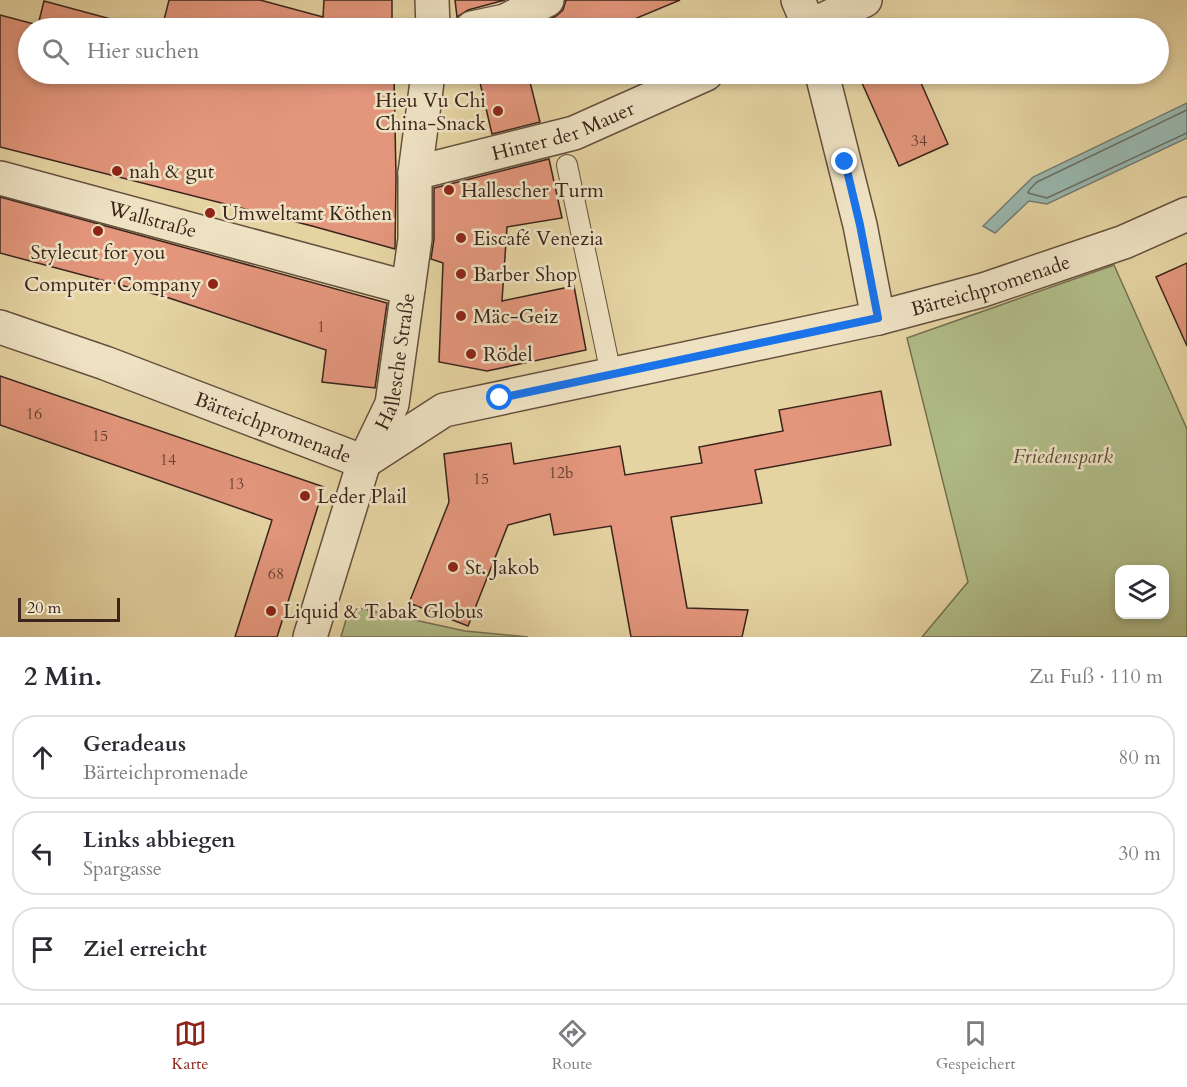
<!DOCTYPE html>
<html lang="de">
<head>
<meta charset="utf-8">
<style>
	body { margin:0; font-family:Cardo,serif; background:#f7f7f7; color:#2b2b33 }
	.controls { position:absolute; right:18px; bottom:18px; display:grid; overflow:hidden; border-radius:12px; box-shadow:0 3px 9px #0003 }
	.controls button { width:54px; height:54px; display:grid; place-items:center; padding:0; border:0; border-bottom:2px solid #e1e1e2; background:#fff; color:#2b2b33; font:30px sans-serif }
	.scale { position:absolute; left:18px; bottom:15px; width:102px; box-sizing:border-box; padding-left:6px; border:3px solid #3a241b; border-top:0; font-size:16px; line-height:21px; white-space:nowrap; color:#3a241b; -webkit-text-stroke:4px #eee2c3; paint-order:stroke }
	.stop { position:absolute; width:18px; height:18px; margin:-14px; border:4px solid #1a73e8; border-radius:50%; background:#fff }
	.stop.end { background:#1a73e8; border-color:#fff; box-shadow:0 2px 6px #0008 }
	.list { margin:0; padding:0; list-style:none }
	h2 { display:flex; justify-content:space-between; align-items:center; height:78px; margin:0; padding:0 24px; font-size:26px }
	h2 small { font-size:20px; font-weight:400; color:#7c7c81 }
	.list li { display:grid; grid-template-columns:39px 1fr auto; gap:18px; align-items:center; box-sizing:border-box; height:84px; margin:0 12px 12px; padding:0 12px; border:2px solid #e1e1e2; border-radius:24px }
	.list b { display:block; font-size:22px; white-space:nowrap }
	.list p { margin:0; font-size:20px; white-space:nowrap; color:#7c7c81 }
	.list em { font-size:20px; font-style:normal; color:#7c7c81 }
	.icon { flex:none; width:33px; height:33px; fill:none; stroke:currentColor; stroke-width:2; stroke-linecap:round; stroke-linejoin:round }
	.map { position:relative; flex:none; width:1187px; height:637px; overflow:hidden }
	.search { position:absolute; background:#fff; box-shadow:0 3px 9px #0003; left:18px; right:18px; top:18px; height:66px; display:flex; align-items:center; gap:15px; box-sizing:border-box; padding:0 21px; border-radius:33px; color:#7c7c81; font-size:22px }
	.sheet { height:366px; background:#fff }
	nav { display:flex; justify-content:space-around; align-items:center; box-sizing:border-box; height:84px; border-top:2px solid #e1e1e2; background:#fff; font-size:16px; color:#7c7c81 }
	nav a { display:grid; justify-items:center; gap:3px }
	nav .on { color:#8f2418 }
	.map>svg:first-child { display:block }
	.green { fill:#b0bd88; stroke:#757052; stroke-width:1.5; fill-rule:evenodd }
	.water { fill:#98b6ad; stroke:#727c73; stroke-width:1.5 }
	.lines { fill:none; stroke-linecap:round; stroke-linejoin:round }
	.shore { stroke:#696d64; stroke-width:1.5 }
	.building { fill:#e3967c; stroke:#3a241b; stroke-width:1.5 }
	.lane-casing { stroke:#65503d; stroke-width:22 }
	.street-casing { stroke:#65503d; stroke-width:36 }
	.lane { stroke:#eee2c3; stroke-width:20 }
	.street { stroke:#eee2c3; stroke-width:33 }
	.route { stroke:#1a73e8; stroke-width:8 }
	.poi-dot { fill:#8f2418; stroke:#eee2c3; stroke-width:2 }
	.labels { text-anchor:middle; stroke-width:5; stroke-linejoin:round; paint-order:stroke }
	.number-label { font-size:16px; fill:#644033 }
	.poi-label { font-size:20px; fill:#3a241b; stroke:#eee2c3; text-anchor:start }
	.street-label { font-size:20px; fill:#3a241b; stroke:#eee2c3 }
	.park-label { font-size:20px; font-style:italic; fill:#584a36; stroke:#eee2c3 }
</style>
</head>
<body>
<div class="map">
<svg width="1187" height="637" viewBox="0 0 1187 637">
	<rect width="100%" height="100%" fill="#e5d3a2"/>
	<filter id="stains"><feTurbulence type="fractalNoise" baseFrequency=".00333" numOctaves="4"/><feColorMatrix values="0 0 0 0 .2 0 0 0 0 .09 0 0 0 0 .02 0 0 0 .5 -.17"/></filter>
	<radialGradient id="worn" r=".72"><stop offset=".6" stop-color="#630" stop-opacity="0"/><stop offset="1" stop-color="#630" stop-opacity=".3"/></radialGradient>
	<g class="green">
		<path d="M1114,265L1187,429V637H922L968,582L907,338ZM1120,570H1164V614H1120Z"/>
		<polygon points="350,606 465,631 528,637 341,637"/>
	</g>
	<polygon class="water" points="1187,103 1187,138 1047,204 1029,201 995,233 983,226 1033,177"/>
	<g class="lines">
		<polyline class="shore" points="1187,110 1037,182 1029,190 1028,193 1047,198 1187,133"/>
	</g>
	<g class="building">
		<polygon points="169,0 260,0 323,17 324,0 392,0 392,28 162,28"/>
		<polygon points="455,0 505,0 468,10 457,17"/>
		<polygon points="566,0 680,0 613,28 532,28 556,16 563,10"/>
		<polygon points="44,1 144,28 28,28 28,74 394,74 396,177 395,249 312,226 0,147 0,15 38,25"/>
		<polygon points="478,74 528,74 540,122 492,134"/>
		<polygon points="858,74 917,74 948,144 899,166"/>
		<polygon points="549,159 562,218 507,227 502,301 574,286 586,350 487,371 439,362 443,263 431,259 434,239 434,188"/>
		<polygon points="0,197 387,303 375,388 322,382 326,350 169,298 0,253"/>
		<polygon points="1187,263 1187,346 1156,277"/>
		<polygon points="0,376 324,487 277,637 235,637 272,520 0,425"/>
		<polygon points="881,391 891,445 755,470 762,503 671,517 687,608 748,610 742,637 631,637 611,526 554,535 550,514 508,525 468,626 409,603 449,502 444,454 511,443 514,464 620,446 625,475 702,463 699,447 783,431 779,410"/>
	</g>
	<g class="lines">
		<defs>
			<polyline id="lane" points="567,165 611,374"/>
			<g id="street">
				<polyline points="432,0 433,28"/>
				<polyline points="798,0 810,28"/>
				<polyline points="472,28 505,21 547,0"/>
				<polyline points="806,28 865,0"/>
				<polyline points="822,74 860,225 878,318"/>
				<path id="s1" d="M415,173L574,133L706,74"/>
				<path id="s2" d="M0,178L408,288"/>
				<path id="s3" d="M0,327L105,363L364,462"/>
				<path id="s4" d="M364,462L444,410L878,318L983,290L1124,242L1187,214"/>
				<path id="s5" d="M310,637L364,462L392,404L415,239V173L428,74"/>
			</g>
		</defs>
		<use href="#lane" class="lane-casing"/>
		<use href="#street" class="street-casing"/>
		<use href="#lane" class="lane"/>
		<use href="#street" class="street"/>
	</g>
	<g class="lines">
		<polyline class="route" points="500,398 878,318 860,225 845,162"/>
	</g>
	<g class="poi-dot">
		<circle cx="498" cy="111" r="6"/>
		<circle cx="117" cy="171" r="6"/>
		<circle cx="449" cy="190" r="6"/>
		<circle cx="210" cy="213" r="6"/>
		<circle cx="98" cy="231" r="6"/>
		<circle cx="461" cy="238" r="6"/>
		<circle cx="461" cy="274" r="6"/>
		<circle cx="213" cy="284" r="6"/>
		<circle cx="461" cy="316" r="6"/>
		<circle cx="471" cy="354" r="6"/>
		<circle cx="305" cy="496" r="6"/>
		<circle cx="453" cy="567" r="6"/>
		<circle cx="271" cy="611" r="6"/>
	</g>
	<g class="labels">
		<g class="number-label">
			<text x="919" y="146">34</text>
			<text x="321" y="332">1</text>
			<text x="34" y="419">16</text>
			<text x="100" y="441">15</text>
			<text x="168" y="465">14</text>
			<text x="561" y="478">12b</text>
			<text x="481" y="484">15</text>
			<text x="236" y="489">13</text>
			<text x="276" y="579">68</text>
		</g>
		<g class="poi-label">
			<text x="486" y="107" text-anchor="end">Hieu Vu Chi<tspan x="486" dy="23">China-Snack</tspan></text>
			<text x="129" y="178">nah &amp; gut</text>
			<text x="461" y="197">Hallescher Turm</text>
			<text x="222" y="220">Umweltamt Köthen</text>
			<text x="473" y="245">Eiscafé Venezia</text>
			<text x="98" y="259" text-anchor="middle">Stylecut for you</text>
			<text x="473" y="281">Barber Shop</text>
			<text x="201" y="291" text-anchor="end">Computer Company</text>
			<text x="473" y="323">Mäc-Geiz</text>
			<text x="483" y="361">Rödel</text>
			<text x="317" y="503">Leder Plail</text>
			<text x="465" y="574">St. Jakob</text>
			<text x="283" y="618">Liquid &amp; Tabak Globus</text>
		</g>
		<g class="street-label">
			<text dy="7" stroke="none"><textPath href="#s1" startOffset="154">Hinter der Mauer</textPath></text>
			<text dy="7" stroke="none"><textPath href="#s2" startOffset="158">Wallstraße</textPath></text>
			<text dy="7" stroke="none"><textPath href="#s4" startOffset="656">Bärteichpromenade</textPath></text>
			<text dy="7" stroke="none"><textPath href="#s5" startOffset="290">Hallesche Straße</textPath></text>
			<text dy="7" stroke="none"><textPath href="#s3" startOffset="291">Bärteichpromenade</textPath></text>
		</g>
		<g class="park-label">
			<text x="1063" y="463">Friedenspark</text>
		</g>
	</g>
	<rect width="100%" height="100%" filter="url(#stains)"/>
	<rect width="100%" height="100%" fill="url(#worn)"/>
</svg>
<div class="controls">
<button><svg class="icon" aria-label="layers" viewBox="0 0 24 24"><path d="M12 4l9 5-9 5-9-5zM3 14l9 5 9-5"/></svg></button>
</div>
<div class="scale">20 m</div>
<div class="stop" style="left:500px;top:398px"></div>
<div class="stop end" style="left:845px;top:162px"></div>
<div class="search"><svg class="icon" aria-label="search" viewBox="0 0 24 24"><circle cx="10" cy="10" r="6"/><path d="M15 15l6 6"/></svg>Hier suchen</div>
</div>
<section class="sheet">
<h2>2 Min.<small>Zu Fuß · 110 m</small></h2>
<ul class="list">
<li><svg class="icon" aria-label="ahead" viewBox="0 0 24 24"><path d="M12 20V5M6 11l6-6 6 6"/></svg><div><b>Geradeaus</b><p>Bärteichpromenade</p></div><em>80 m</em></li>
<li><svg class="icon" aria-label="left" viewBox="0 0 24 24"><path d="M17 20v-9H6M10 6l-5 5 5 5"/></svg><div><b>Links abbiegen</b><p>Spargasse</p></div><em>30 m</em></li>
<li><svg class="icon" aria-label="arrive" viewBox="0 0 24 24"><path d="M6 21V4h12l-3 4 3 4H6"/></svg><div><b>Ziel erreicht</b></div></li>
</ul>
</section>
<nav>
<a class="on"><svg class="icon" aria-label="map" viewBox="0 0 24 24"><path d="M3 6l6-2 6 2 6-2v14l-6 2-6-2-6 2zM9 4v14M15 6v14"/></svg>Karte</a>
<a><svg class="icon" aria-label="directions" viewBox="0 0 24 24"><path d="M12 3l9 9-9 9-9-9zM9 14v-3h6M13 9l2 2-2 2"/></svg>Route</a>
<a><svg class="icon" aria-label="saved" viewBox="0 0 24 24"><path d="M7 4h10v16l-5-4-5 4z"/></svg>Gespeichert</a>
</nav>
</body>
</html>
